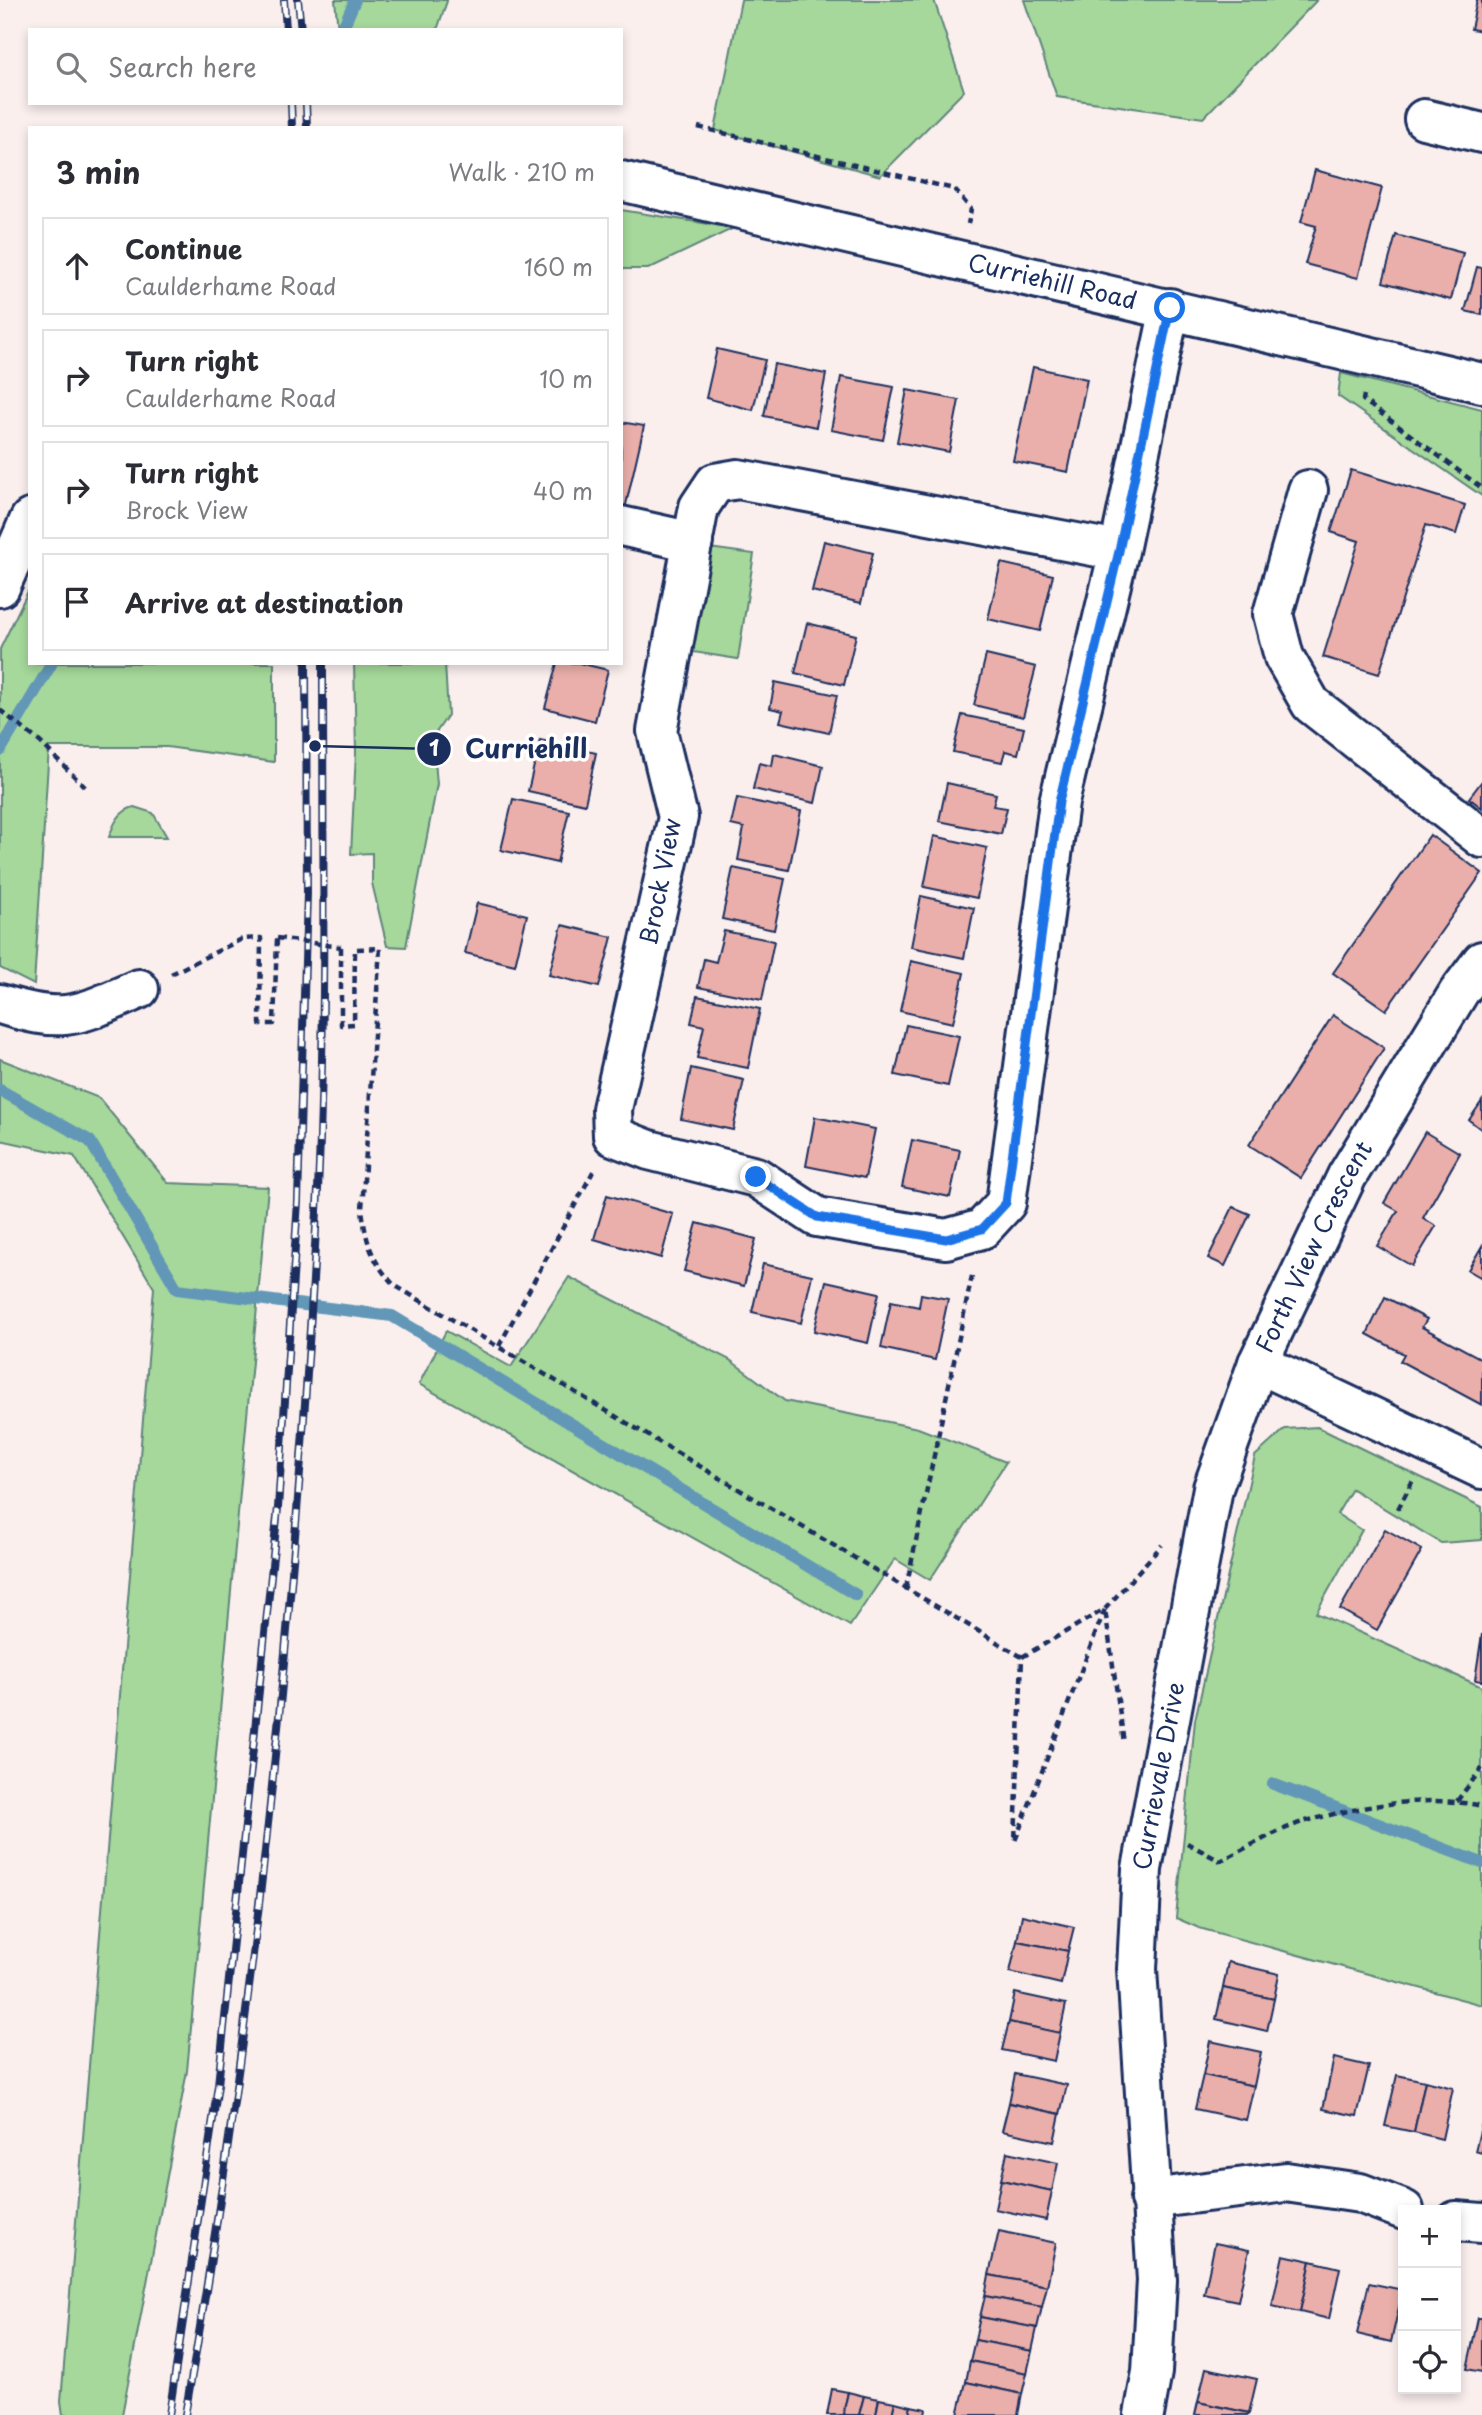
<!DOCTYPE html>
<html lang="en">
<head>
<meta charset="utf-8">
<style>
	body { margin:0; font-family:"Playpen Sans",sans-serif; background:#f7f7f7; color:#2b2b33 }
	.controls { position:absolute; right:21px; bottom:21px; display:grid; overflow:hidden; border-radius:0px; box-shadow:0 4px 10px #0003 }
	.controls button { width:63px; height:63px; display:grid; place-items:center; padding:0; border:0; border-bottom:2px solid #e1e1e2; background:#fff; color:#2b2b33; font:35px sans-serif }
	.stop { position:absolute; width:21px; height:21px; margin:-16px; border:5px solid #1a73e8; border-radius:50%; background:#fff }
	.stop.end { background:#1a73e8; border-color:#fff; box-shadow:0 2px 7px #0008 }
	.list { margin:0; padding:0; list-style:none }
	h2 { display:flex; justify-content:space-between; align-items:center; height:91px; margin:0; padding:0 28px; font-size:30px }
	h2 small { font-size:23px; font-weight:400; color:#7c7c81 }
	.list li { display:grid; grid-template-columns:46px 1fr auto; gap:21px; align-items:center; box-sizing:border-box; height:98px; margin:0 14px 14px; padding:0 14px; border:2px solid #e1e1e2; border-radius:0px }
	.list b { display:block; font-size:26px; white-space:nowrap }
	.list p { margin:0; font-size:23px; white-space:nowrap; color:#7c7c81 }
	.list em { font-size:23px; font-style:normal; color:#7c7c81 }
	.icon { flex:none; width:38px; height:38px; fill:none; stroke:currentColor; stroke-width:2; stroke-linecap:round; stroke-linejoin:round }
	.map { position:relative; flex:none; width:1482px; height:2415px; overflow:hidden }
	.search { position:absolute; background:#fff; box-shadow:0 4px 10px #0003; left:28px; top:28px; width:595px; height:77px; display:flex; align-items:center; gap:18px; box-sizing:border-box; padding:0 24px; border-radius:0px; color:#7c7c81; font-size:26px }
	.panel { position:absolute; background:#fff; box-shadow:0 4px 10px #0003; left:28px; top:126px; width:595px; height:539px; border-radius:0px }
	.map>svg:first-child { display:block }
	.green { fill:#a5d89a; stroke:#60847c; stroke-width:2 }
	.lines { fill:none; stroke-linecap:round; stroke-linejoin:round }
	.stream { stroke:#6297b7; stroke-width:12 }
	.building { fill:#eaafaa; stroke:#1b2f5e; stroke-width:2 }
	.minor-casing { stroke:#1b2f5e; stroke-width:44 }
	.path { stroke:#1b2f5e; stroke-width:4.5; stroke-dasharray:7 5; stroke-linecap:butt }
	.minor { stroke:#fff; stroke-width:38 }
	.rail-casing { stroke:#1b2f5e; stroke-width:8 }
	.rail { stroke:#fff; stroke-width:5; stroke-dasharray:16; stroke-linecap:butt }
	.path-bridge { stroke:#1b2f5e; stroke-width:4.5; stroke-dasharray:7 5; stroke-linecap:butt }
	.route { stroke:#1a73e8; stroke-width:9 }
	.labels { text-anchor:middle; stroke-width:7; stroke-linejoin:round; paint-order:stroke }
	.street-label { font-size:24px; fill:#1b2f5e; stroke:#fff }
	.leader { fill:none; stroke:#1b2f5e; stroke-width:2.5 }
	.callout-dot { fill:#1b2f5e; stroke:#fff; stroke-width:2.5 }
	.mark-label { font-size:21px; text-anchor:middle; font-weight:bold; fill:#fff }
	.callout-label { font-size:26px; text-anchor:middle; font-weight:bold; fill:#1b2f5e; stroke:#fff; stroke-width:7; stroke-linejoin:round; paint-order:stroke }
</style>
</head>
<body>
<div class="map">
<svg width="1482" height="2415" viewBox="0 0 1482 2415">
	<rect width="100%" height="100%" fill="#fbefee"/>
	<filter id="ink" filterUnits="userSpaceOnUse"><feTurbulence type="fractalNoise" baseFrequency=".0143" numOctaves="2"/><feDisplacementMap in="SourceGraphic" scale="14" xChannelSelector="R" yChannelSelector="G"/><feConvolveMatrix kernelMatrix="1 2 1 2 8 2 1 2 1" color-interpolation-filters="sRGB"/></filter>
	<g filter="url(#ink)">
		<g class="green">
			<polygon points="335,0 447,0 447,1 437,30 338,30"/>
			<polygon points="741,0 934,0 964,91 880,176 715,130"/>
			<polygon points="1024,0 1317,0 1203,118 1057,97"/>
			<polygon points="621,210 734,228 648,269 621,269"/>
			<polygon points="1341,373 1482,409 1482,496 1338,396"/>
			<polygon points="709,548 754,554 738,659 693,652"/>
			<polygon points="30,587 30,663 274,663 274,762 167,747 49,747 34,985 0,968 0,649"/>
			<polygon points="354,663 445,663 448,715 433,737 437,784 406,947 387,946 372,883 372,853 351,854 356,752"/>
			<path d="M134,807L153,813L167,837H109C114,823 119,811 134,807Z"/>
			<polygon points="0,1059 99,1098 168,1183 268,1187 187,2071 122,2415 63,2415 61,2401 154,1288 74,1156 0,1140"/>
			<polygon points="569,1277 730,1360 785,1401 918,1428 1006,1462 930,1580 895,1559 850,1626 419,1384 446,1331 511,1367"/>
			<polygon points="1317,1427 1482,1507 1482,1540 1441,1543 1352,1489 1337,1514 1362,1530 1316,1613 1482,1687 1482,2005 1199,1928 1176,1918 1195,1720 1255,1456 1285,1429"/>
		</g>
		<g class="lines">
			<g class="stream">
				<polyline points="342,30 355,0"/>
				<polyline points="0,751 52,663"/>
				<polyline points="0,1090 90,1141 177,1289 392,1316 856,1595"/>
				<polyline points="1273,1784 1482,1863"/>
			</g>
		</g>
		<g class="building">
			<polygon points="1477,0 1482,0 1482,31 1471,29"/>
			<polygon points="1315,170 1382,188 1358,278 1305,264 1316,226 1301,222"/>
			<polygon points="1396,235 1463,253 1451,300 1383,282"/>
			<polygon points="1477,267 1482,268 1482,315 1465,311"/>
			<polygon points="717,349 765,360 753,410 706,398"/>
			<polygon points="774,364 826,374 816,427 764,416"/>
			<polygon points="1033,367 1087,379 1068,472 1013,461"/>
			<polygon points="841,377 894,387 883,440 831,430"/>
			<polygon points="907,390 959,400 949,452 897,442"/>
			<polygon points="621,422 644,426 625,509 621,508"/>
			<polygon points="1351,470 1465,505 1456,534 1426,525 1379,674 1323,657 1359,541 1331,532"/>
			<polygon points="824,541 873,553 861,603 812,591"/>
			<polygon points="1001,563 1053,575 1040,631 988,619"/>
			<polygon points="807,623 856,635 844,685 795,673"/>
			<polygon points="986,655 1036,667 1023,717 974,705"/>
			<polygon points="557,663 579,663 608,670 595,721 545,708"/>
			<polygon points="775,682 837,695 829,733 780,722 783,711 770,708"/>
			<polygon points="962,715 1024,728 1018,754 1005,751 1002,762 953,752"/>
			<polygon points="540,740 596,753 585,804 528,791"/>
			<polygon points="774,754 823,766 815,803 753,789 759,763 772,766"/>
			<polygon points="1482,781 1482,808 1469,798"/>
			<polygon points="947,783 996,794 993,806 1007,808 1001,834 939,821"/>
			<polygon points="737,798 801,811 789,870 738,860 744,828 731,825"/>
			<polygon points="513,799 569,811 557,863 501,850"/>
			<polygon points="1430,835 1482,873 1386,1010 1333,973"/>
			<polygon points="934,836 987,848 977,898 924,887"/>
			<polygon points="733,868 785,879 774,930 722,919"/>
			<polygon points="921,896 974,908 964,958 911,947"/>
			<polygon points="477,903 527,915 515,965 465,953"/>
			<polygon points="562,925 612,937 599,987 549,975"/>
			<polygon points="724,931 774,941 762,1000 698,987 704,959 716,962"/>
			<polygon points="911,961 964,973 953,1023 900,1011"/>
			<polygon points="697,996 760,1009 748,1068 697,1058 704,1026 691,1023"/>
			<polygon points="1333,1015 1384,1048 1301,1178 1249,1145"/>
			<polygon points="906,1025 959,1036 948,1086 895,1075"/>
			<polygon points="691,1068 744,1080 733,1130 681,1119"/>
			<polygon points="1482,1101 1482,1130 1469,1120"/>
			<polygon points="815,1117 875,1129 865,1178 806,1166"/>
			<polygon points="1425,1132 1460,1153 1423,1218 1436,1226 1412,1266 1377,1246 1398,1211 1384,1203"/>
			<polygon points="912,1140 960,1150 950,1197 902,1187"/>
			<polygon points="607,1195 673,1214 661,1258 594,1239"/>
			<polygon points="1233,1207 1250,1214 1225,1266 1208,1258"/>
			<polygon points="697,1223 756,1239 744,1286 684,1271"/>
			<polygon points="1482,1246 1482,1278 1468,1270"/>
			<polygon points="763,1264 812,1275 801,1323 752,1312"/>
			<polygon points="826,1281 879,1293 868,1343 814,1331"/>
			<polygon points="921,1294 948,1299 935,1360 881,1348 891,1301 919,1307"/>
			<polygon points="1385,1297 1427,1319 1422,1327 1482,1359 1482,1405 1400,1361 1404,1354 1367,1334"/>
			<polygon points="1385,1529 1422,1550 1377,1630 1340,1609"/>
			<polygon points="1482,1634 1482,1681 1475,1680"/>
			<polygon points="1022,1915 1074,1927 1068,1951 1017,1941"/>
			<polygon points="1017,1941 1068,1951 1061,1984 1010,1972"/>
			<polygon points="1228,1962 1279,1974 1274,1999 1223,1988"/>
			<polygon points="1223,1988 1274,1999 1267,2031 1216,2019"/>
			<polygon points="1015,1993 1066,2004 1060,2033 1009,2022"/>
			<polygon points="1009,2022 1060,2033 1054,2061 1002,2050"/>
			<polygon points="1210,2041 1261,2052 1254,2086 1203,2075"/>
			<polygon points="1334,2058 1369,2066 1357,2116 1323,2109"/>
			<polygon points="1015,2074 1067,2085 1060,2114 1009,2103"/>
			<polygon points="1203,2075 1254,2086 1246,2120 1195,2109"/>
			<polygon points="1397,2075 1425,2081 1414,2132 1385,2126"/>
			<polygon points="1425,2081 1453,2088 1442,2139 1414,2132"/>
			<polygon points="1009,2103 1060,2114 1054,2142 1002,2131"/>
			<polygon points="1482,2123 1482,2153 1475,2151"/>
			<polygon points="1007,2152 1058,2163 1052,2191 1001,2180"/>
			<polygon points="1001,2180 1052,2191 1046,2220 995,2209"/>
			<polygon points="999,2231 1056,2243 1047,2286 989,2275"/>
			<polygon points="1215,2243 1249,2250 1238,2301 1204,2294"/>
			<polygon points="1283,2255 1311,2261 1300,2312 1272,2306"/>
			<polygon points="1311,2261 1340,2268 1329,2319 1300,2312"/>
			<polygon points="989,2275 1047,2286 1042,2307 985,2296"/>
			<polygon points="1369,2283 1403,2290 1391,2342 1357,2334"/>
			<polygon points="985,2296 1042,2307 1037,2328 980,2317"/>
			<polygon points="980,2317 1037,2328 1032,2351 975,2340"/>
			<polygon points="1478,2318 1482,2318 1482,2372 1467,2369"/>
			<polygon points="975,2340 1032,2351 1027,2373 970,2361"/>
			<polygon points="970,2361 1027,2373 1022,2394 966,2382"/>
			<polygon points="1206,2368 1257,2379 1249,2413 1198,2402"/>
			<polygon points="966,2382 1022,2394 1018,2415 958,2415"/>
			<polygon points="832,2389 848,2392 843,2415 827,2415"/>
			<polygon points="848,2392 864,2396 859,2415 843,2415"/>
			<polygon points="864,2396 879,2399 876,2415 859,2415"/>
			<polygon points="879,2399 895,2402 892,2415 876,2415"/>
			<polygon points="895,2402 911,2406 909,2415 892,2415"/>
			<polygon points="1198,2402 1249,2413 1248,2415 1195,2415"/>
			<polygon points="911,2406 926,2409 925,2415 909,2415"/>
		</g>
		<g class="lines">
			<defs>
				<g id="minor">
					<polyline points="1424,119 1482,133"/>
					<path id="s1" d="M621,181L1482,383"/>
					<polyline points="1308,490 1273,614 1284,657 1311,704 1482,838"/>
					<polyline points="621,526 693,542"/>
					<polyline points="1119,551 738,479 715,483 699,507 657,731 678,817 612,1109 613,1136 649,1150 756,1177 817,1217 946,1239 982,1229 1006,1203 1059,802 1119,551 1170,308"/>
					<polyline points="0,587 30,519"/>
					<path d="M0,1004C66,1025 78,1015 139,989"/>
					<polyline points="1258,1363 1482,1469"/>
					<polyline points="1150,2199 1286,2182 1360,2193 1404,2210"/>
					<polyline points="1456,2221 1482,2223"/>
					<path id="s2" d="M1144,2415L1152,2372L1157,2280L1137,1969L1142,1869L1213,1488L1258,1363L1347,1176L1459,992L1482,961"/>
				</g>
			</defs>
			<use href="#minor" class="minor-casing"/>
			<g class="path">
				<polyline points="698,127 954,189 971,209 968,224"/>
				<polyline points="1364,395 1363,400 1482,488"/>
				<polyline points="0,710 40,742 87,789"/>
				<path d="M341,947V1025L354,1024L355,949L380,948L362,1209C366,1242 371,1260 394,1285L1022,1657L1015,1841L1105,1609L1124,1743"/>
				<polyline points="171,974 242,939 261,938 260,1024 274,1024 277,938"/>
				<polyline points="499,1346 595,1168"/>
				<polyline points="1398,1509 1413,1480"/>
				<polyline points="906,1588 973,1271"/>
				<polyline points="1022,1657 1105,1609 1162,1545"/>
				<polyline points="1457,1801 1482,1768"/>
				<path d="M1187,1843L1220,1861C1248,1848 1279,1828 1310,1820C1363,1806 1427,1794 1482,1806"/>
			</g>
			<use href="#minor" class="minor"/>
			<defs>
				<g id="rail">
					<polyline points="284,0 286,30"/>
					<polyline points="298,0 301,30"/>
					<polyline points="291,103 292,128"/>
					<polyline points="306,103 307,128"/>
					<polyline points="169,2415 218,2085 278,1508 298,1201 307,893 306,663"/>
					<path d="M185,2415C255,2020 295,1612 317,1211C326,1029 323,846 323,663"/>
				</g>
			</defs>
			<use href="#rail" class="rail-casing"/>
			<use href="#rail" class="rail"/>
			<polyline class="path-bridge" points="277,938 341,947"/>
		</g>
	</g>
	<g class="lines" filter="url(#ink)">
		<polyline class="route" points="756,1177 817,1217 946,1239 982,1229 1006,1203 1059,802 1119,551 1170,308"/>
	</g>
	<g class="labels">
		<g class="street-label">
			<text dy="8" stroke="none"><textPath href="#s1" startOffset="443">Curriehill Road</textPath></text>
			<text transform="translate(661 882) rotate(-79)" y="8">Brock View</text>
			<text dy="8" stroke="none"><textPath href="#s2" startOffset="1197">Forth View Crescent</textPath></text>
			<text dy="8" stroke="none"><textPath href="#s2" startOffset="642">Currievale Drive</textPath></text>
		</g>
	</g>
	<path class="leader" d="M315 746L434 749"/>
	<g class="callout-dot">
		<circle cx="315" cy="746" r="7"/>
		<circle cx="434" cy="749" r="18"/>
	</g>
	<g class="mark-label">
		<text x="434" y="756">1</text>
	</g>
	<g class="callout-label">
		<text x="526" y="758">Curriehill</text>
	</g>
</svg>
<div class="controls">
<button>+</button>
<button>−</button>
<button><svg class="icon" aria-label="locate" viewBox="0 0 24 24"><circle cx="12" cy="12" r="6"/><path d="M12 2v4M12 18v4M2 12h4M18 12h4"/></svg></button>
</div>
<div class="stop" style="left:1170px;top:308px"></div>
<div class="stop end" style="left:756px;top:1177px"></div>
<div class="search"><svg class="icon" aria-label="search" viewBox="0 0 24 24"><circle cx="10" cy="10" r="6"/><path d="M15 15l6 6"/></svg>Search here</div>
<section class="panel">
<h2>3 min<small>Walk · 210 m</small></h2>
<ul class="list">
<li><svg class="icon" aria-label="ahead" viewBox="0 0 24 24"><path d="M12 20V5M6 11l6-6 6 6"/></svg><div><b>Continue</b><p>Caulderhame Road</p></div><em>160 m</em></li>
<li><svg class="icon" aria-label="right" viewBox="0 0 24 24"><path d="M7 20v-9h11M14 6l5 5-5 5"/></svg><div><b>Turn right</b><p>Caulderhame Road</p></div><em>10 m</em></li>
<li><svg class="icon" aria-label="right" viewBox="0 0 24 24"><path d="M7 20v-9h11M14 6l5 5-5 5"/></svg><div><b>Turn right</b><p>Brock View</p></div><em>40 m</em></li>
<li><svg class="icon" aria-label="arrive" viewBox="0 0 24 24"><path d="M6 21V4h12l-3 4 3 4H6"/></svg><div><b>Arrive at destination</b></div></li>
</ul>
</section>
</div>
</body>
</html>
